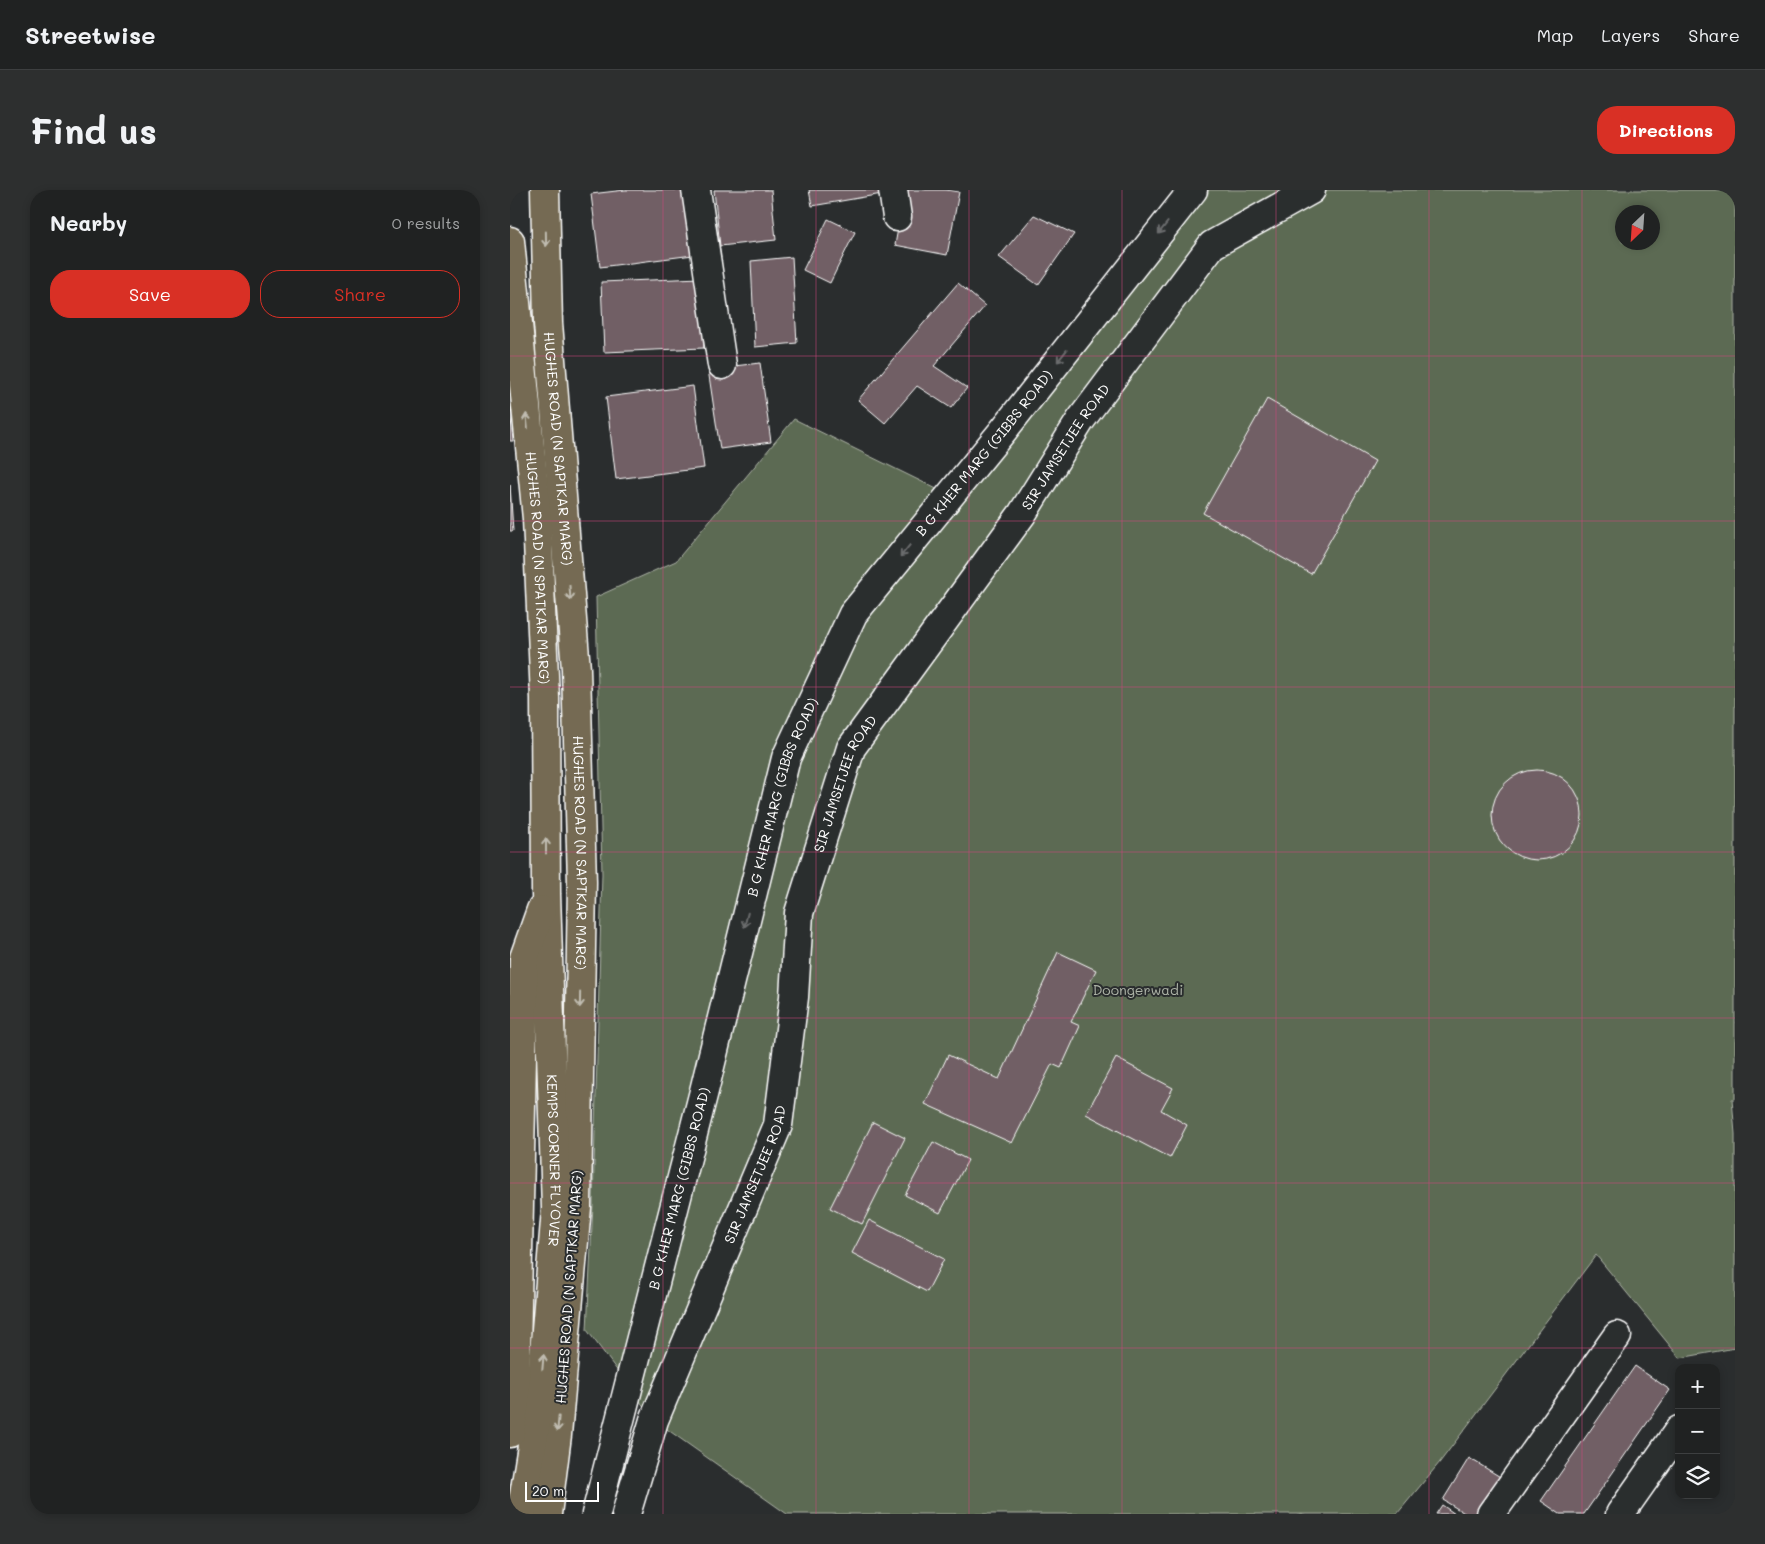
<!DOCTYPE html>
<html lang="en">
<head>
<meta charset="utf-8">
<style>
	body { margin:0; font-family:Mali,sans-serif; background:#2d2f2f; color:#f1f3f6 }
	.controls { position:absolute; right:15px; bottom:15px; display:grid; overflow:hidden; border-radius:10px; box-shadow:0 2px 8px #0003 }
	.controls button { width:45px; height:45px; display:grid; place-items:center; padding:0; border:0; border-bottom:1px solid #3d3f40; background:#202222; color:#f1f3f6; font:25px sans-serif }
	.compass { position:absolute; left:1105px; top:15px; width:45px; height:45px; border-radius:50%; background:#202222; box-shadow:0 2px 8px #0003; rotate:205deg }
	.scale { position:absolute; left:15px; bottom:12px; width:74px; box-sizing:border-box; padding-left:5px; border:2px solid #fff; border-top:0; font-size:14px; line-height:18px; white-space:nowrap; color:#fff; -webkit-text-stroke:4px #2a2d2e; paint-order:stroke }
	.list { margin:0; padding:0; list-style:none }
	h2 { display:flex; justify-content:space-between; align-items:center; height:65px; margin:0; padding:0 20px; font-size:21px }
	h2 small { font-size:16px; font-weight:400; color:#a2a4a5 }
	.actions { display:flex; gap:10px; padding:15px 20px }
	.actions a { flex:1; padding:11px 0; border:1px solid #d93025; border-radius:20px; text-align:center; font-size:18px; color:#d93025 }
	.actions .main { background:#d93025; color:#fff }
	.icon { flex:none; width:28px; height:28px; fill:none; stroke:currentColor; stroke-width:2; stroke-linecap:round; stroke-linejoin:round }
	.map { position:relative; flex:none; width:1225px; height:1324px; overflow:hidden; border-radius:20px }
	header { display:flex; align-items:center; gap:30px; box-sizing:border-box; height:70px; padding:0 25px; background:#202222; border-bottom:1px solid #3d3f40 }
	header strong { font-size:24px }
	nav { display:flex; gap:28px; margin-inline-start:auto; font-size:18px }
	.intro { display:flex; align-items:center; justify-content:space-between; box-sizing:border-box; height:120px; padding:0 30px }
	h1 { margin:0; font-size:35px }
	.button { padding:12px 22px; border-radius:20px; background:#d93025; color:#fff; font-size:18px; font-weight:700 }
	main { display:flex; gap:30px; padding:0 30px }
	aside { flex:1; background:#202222; border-radius:20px; box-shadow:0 2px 8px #0003 }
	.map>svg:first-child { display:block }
	.green { fill:#5c6a52; stroke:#aeb4a8; fill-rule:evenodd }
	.building { fill:#715f65; stroke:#fff }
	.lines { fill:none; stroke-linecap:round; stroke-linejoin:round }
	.minor-casing { stroke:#fff; stroke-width:31 }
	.major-casing { stroke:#fff; stroke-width:31 }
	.minor { stroke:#2a2d2e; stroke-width:28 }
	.major { stroke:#746b52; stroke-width:28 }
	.oneway { stroke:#6a6c6d }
	.oneway2 { stroke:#c0bcb1 }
	.grid { fill:none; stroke:#ce467c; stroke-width:1; stroke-opacity:0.55 }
	.labels { text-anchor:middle; stroke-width:4; stroke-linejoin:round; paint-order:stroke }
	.street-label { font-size:14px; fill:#fff; stroke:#2a2d2e }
	.park-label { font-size:14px; fill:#aeb4a8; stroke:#2a2d2e }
</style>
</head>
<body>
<header>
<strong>Streetwise</strong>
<nav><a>Map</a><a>Layers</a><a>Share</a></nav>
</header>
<div class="intro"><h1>Find us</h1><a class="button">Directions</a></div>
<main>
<aside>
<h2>Nearby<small>0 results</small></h2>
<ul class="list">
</ul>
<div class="actions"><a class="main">Save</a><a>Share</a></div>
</aside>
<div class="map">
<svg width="1225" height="1324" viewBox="0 0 1225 1324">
	<rect width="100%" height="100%" fill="#2a2d2e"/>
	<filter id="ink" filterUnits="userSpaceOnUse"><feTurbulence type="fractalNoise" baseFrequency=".02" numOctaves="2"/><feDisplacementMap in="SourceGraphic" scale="10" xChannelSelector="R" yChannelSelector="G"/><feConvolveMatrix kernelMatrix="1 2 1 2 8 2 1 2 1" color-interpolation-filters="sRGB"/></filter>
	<g filter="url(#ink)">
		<path class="green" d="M693,0H1225V909H1222L1225,944V1158L1170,1168L1086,1065L930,1272L887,1324H277L144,1230L77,1140L83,1015L92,684L86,407L166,371L284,229L445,308ZM1112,22H1142V52H1112Z"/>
		<g class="building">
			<polygon points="115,0 174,0 183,65 90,77 81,4"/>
			<polygon points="204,0 261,0 266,50 210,56"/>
			<polygon points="299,0 377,0 378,3 302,16"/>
			<polygon points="395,0 436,0 449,2 437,65 385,55"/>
			<polygon points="524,25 564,44 528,95 489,67"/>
			<polygon points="318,29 345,42 320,93 293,80"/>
			<polygon points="282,67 287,153 245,157 241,71"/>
			<polygon points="191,88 194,158 94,162 91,92"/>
			<polygon points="448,93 475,116 424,176 457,198 441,218 407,196 375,233 348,210"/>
			<polygon points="250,173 261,252 210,259 198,179"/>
			<polygon points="183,196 194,278 106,289 96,207"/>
			<polygon points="757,209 865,271 801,384 693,323"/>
			<polygon points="0,217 3,251 0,251"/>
			<polygon points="0,294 3,341 0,341"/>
			<circle cx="1027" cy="625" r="45"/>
			<polygon points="548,762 586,780 561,832 570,836 551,878 542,874 502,953 415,914 438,865 489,889"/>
			<polygon points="606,868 663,898 651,920 677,935 660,968 576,924"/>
			<polygon points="363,932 395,948 352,1034 320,1018"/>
			<polygon points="423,952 458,970 430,1023 395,1005"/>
			<polygon points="359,1030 434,1069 417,1102 342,1063"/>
			<polygon points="1125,1176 1160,1200 1074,1324 1050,1324 1031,1311"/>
			<polygon points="959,1268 992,1288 970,1324 956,1324 933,1310"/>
			<polygon points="932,1315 945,1324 926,1324"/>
		</g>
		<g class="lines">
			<defs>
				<g id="minor">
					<polyline points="186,0 212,175"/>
					<polyline points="383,0 387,27"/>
					<path id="s1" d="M86,1324L193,905L276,568L343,424L492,242L683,0"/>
					<path id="s2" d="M116,1324L144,1230L268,935L284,807L289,723L341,558L512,324L570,231L702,55L801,0"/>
					<polyline points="981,1324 1107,1146"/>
					<polyline points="1110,1324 1169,1240"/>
				</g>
				<g id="major">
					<path id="s3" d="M35,0L38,133L66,479L72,692L67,1017L47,1245L37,1324"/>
					<path id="s4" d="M0,51L27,329L35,508L36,704L46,1019L31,1200L11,1324"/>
					<polyline points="0,1243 5,1212 14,768 31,720"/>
				</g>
			</defs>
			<use href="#minor" class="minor-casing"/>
			<use href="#major" class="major-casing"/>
			<use href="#minor" class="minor"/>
			<use href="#major" class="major"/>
		</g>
		<defs><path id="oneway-shaft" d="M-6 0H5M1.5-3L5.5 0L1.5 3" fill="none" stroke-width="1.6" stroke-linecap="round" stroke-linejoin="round" transform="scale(1.25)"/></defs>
		<g class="oneway">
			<use href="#oneway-shaft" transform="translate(653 38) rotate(128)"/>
			<use href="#oneway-shaft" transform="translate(552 166) rotate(128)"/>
			<use href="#oneway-shaft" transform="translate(395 361) rotate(129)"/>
			<use href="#oneway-shaft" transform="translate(236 730) rotate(104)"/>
		</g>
		<g class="oneway2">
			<use href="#oneway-shaft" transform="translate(36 49) rotate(89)"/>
			<use href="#oneway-shaft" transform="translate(17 231) rotate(-96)"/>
			<use href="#oneway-shaft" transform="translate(60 403) rotate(86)"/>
			<use href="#oneway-shaft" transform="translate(36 656) rotate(-90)"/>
			<use href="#oneway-shaft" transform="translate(70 810) rotate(91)"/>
			<use href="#oneway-shaft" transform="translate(33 1172) rotate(-85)"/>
			<use href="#oneway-shaft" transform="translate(48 1234) rotate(95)"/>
		</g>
	</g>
	<path class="grid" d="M153,0V1324M306,0V1324M459,0V1324M612,0V1324M766,0V1324M919,0V1324M1072,0V1324M0,166H1225M0,331H1225M0,497H1225M0,662H1225M0,828H1225M0,993H1225M0,1158H1225"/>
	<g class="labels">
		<g class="street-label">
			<text dy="5" stroke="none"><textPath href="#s3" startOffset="259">HUGHES ROAD (N SAPTKAR MARG)</textPath></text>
			<text dy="5" stroke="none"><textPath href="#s2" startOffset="1174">SIR JAMSETJEE ROAD</textPath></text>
			<text dy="5" stroke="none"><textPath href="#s1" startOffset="1146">B G KHER MARG (GIBBS ROAD)</textPath></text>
			<text dy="5" stroke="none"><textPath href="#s4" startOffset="328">HUGHES ROAD (N SPATKAR MARG)</textPath></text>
			<text dy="5" stroke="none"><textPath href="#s2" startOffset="769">SIR JAMSETJEE ROAD</textPath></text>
			<text dy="5" stroke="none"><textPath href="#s1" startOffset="741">B G KHER MARG (GIBBS ROAD)</textPath></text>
			<text dy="5" stroke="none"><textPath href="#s3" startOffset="664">HUGHES ROAD (N SAPTKAR MARG)</textPath></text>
			<text dy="5" stroke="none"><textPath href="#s4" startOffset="921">KEMPS CORNER FLYOVER</textPath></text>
			<text dy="5" stroke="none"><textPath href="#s2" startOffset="364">SIR JAMSETJEE ROAD</textPath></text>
			<text dy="5" stroke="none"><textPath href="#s1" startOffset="336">B G KHER MARG (GIBBS ROAD)</textPath></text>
			<text transform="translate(59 1097) rotate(-86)" y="5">HUGHES ROAD (N SAPTKAR MARG)</text>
		</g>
		<g class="park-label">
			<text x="628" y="805">Doongerwadi</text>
		</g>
	</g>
</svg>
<div class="controls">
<button>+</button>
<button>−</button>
<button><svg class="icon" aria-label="layers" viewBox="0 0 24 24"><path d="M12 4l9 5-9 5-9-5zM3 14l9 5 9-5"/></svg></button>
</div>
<svg class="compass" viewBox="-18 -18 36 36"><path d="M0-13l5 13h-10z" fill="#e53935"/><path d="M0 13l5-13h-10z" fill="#a2a4a5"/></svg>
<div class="scale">20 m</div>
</div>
</main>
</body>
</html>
